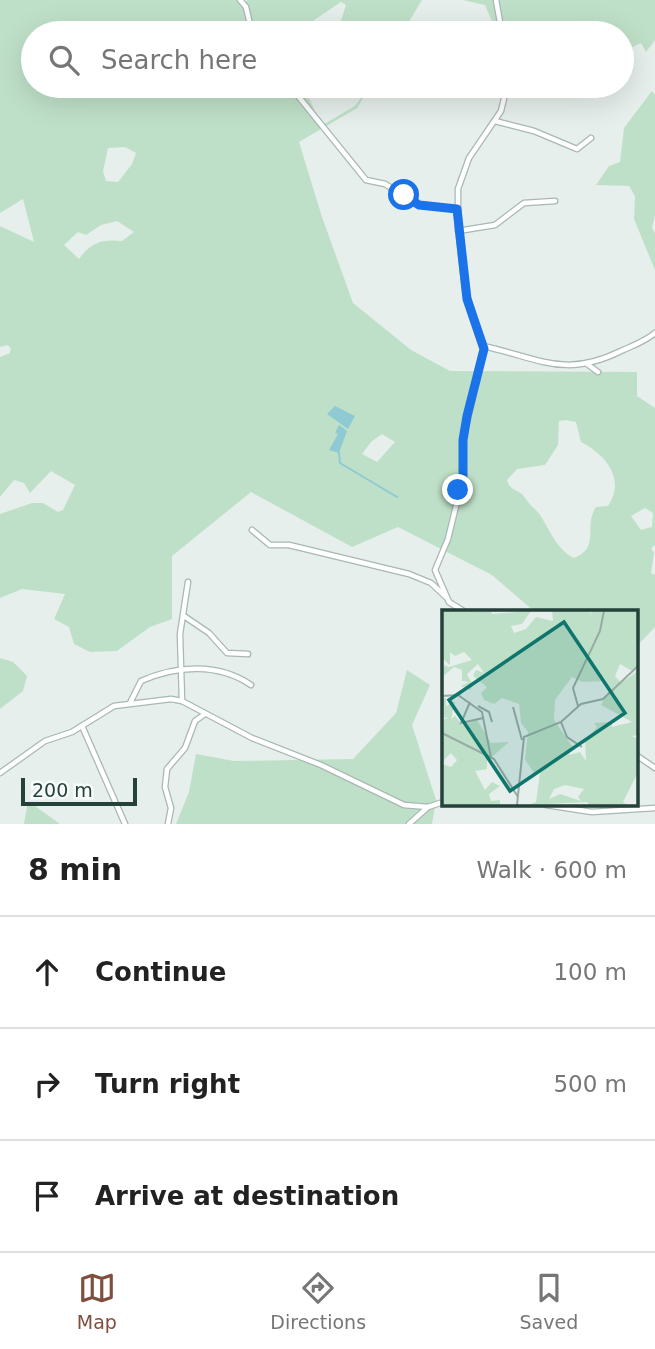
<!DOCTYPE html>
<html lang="en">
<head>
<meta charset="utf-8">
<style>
	body { margin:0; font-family:"DejaVu Sans",sans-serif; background:#f2f2f2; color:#222 }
	.scale { position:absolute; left:21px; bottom:18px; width:116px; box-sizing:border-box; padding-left:7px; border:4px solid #24423a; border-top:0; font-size:19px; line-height:24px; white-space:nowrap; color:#24423a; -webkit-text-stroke:5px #f7fbf9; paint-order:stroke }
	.stop { position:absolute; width:21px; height:21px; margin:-16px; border:5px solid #1a73e8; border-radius:50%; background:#fff }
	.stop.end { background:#1a73e8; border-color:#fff; box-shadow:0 2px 7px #0008 }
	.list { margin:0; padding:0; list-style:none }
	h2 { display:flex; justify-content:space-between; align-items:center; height:91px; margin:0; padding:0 28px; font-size:30px }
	h2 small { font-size:23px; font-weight:400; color:#767676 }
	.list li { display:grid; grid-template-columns:46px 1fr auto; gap:21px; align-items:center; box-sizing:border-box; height:112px; padding:0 28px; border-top:2px solid #e0e0e0 }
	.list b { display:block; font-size:26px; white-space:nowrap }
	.list em { font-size:23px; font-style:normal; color:#767676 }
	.icon { flex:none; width:38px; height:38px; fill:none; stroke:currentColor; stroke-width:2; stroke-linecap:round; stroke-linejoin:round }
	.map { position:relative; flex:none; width:655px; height:824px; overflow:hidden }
	.search { position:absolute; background:#fff; box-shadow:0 7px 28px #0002; left:21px; right:21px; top:21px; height:77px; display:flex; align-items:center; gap:18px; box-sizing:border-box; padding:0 24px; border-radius:38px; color:#767676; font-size:26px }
	.sheet { height:427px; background:#fff }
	nav { display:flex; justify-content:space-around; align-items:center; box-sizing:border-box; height:98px; border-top:2px solid #e0e0e0; background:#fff; font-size:19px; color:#767676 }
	nav a { display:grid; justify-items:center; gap:4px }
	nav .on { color:#804e3d }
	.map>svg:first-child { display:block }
	.green { fill:#bfe0c8; fill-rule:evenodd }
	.water { fill:#8ec9d4 }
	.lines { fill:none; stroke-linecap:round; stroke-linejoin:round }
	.stream { stroke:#8ec9d4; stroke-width:2 }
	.minor-casing { stroke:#a8b8b2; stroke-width:7 }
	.minor { stroke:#fff; stroke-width:4.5 }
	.route { stroke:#1a73e8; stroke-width:9 }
	.inset-road { fill:none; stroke:#98aaa4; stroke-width:2 }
	.view { fill:#0f766e; fill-opacity:0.15; stroke:#0f766e; stroke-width:3.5 }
	.inset-edge { fill:none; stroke:#24423a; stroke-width:3.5 }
</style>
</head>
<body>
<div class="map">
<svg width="655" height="824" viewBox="0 0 655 824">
	<rect width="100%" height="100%" fill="#e6efeb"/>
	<g class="green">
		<path d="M0,0H240L242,6L247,0H422L402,33H337L346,5L341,2L295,33H33V86H291L310,100L321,126L355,106L370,86L357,108L299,142L322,217L353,303L411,350L450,371L637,372V396L655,408V545L651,548L654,553L651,573L655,575V627L636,647V612H535L492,575L398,527L352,547L251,492L172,556V619L150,627L117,651L90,652L74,644L69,627L54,619L65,594L22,589L0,598V514L32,503H43L58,512L63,510L75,485L51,471L30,493L24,483L14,480L0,497V357L10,353L11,349L8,345L0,347V226L34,242L23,199L0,213ZM125,147L136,153L132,164L118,182L106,181L103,171L108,148ZM117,221L134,232L122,241C102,239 91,242 79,259L64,245L78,232L86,235L101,225ZM566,420L576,422L581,442C606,455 626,479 608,506L596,507C583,526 601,548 574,558C556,549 550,530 540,515C535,508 530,506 526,499C521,489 510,492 507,480L517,469L545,465L558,445L559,421ZM382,434L395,442L377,462L362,454L371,442ZM645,508L653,513L652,527L641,530L631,516Z"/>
		<polygon points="463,0 655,0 655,40 646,52 641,43 622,52 622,33 497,33 485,5"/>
		<polygon points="652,91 655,95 655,215 652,228 655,233 655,270 634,219 635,196 629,186 596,185 609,166 620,162 624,128"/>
		<polygon points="0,658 13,662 27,676 23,691 0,709"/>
		<polygon points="407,670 430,685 412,725 436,800 432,824 176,824 189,792 196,754 234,761 353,759 396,713"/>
		<polygon points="28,801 60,824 24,824"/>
	</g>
	<g class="water">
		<polygon points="335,406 355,416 348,429 327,414"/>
		<polygon points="339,425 347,431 339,453 329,450 338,434 335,433"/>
	</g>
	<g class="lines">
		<polyline class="stream" points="339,453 340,463 397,497"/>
		<defs>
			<g id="minor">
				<polyline points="240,0 246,7 252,33"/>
				<polyline points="496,0 502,33"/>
				<polyline points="290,86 366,180 385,184 419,205 457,209"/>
				<polyline points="495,121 534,131 577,149 591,138"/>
				<polyline points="458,231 495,225 524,203 555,201"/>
				<path d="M483,346C539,358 564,379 621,351C634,345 644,342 655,333"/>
				<polyline points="587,364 598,372"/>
				<polyline points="252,530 270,545 289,545 409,574 431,583 446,597"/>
				<polyline points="465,612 449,602 435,570 448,539 463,477 463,440 484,349 465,289 458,226 458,189 469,158 501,111 507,86"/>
				<polyline points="184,616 209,633 227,653 248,654"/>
				<polyline points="182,701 180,634 188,582"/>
				<path d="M130,703L141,681C177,665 219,663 251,685"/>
				<polyline points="82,726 125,824"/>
				<polyline points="636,755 655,768"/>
				<polyline points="0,773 45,741 72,732 114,706 171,699 182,701 252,738 321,765 404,805 428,807"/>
				<polyline points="546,805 592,812 655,808"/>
				<polyline points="168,824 171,808 165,787 167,769 185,748 195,721 205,714"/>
				<polyline points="409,824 428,807 443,802"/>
			</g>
		</defs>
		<use href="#minor" class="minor-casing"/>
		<use href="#minor" class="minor"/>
	</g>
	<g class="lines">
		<polyline class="route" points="404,195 419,205 457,209 467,299 484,349 467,416 463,440 463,477 458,490"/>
	</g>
	<g transform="translate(442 610)">
		<rect width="196" height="196" fill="#e6efeb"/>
		<path d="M0,1H49L50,4L89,1L80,14L69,16L72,23L84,19L94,7L111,11L110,1H149L148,6L150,1H196V56L190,61L178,54L173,66L179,73L196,61V125L190,126L196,129V162L181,192L185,195H147L145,192L86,195L94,192L98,163L91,162L83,149L86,122L79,113L77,94L60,88L52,94L42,90L39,83L45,77L31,66L34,60L42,63L36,54L25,64L31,76L28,80L19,76L27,72L20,71V60L12,57L0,67L2,55L7,57L30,50L22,42L13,46L8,42V55L0,48ZM130,67L140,72L163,71L167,80L159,95L190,112L170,117V112L152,113L155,117L143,131L144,151L138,142L127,145L130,136L112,110L113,90ZM123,175L142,179L136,187L139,191L118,184L107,189L112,179ZM0,88H4V96L13,91L9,109L13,106L21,115L35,110L49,133L67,132L45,151V159L33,161L43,180L50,172L58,176L47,184L49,191L58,190V195H0V154L9,157L15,150L9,143L0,152V110L6,108L0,107Z" fill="#bfe0c8" fill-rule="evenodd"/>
		<path class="inset-road" d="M0,86L16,85L40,102L49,148M28,92L19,113L41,108M36,96L47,102L50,112M136,96L131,78L158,21L162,1M71,97L80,130M119,112L125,127L140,137M0,123L52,149L76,187M75,195L82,127L119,112L139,94L161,89L196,56"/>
		<path class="view" d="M122,12L183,103L68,181L7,90Z"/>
		<rect width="196" height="196" class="inset-edge"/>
	</g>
</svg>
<div class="scale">200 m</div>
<div class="stop" style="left:404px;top:195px"></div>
<div class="stop end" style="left:458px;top:490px"></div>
<div class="search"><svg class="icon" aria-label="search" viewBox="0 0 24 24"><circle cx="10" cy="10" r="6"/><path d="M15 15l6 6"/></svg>Search here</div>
</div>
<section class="sheet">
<h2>8 min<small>Walk · 600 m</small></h2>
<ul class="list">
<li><svg class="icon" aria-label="ahead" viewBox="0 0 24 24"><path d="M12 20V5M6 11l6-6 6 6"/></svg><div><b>Continue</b></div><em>100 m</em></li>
<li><svg class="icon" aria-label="right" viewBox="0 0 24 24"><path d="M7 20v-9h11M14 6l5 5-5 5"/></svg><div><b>Turn right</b></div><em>500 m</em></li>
<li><svg class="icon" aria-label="arrive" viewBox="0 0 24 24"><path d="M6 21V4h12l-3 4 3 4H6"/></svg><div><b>Arrive at destination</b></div></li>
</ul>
</section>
<nav>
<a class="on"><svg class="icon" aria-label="map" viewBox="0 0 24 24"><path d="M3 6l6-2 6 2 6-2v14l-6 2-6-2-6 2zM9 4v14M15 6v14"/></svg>Map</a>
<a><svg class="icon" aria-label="directions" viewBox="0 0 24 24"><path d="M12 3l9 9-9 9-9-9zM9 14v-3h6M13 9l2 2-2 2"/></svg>Directions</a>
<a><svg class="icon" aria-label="saved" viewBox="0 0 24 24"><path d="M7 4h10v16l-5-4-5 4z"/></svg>Saved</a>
</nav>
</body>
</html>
